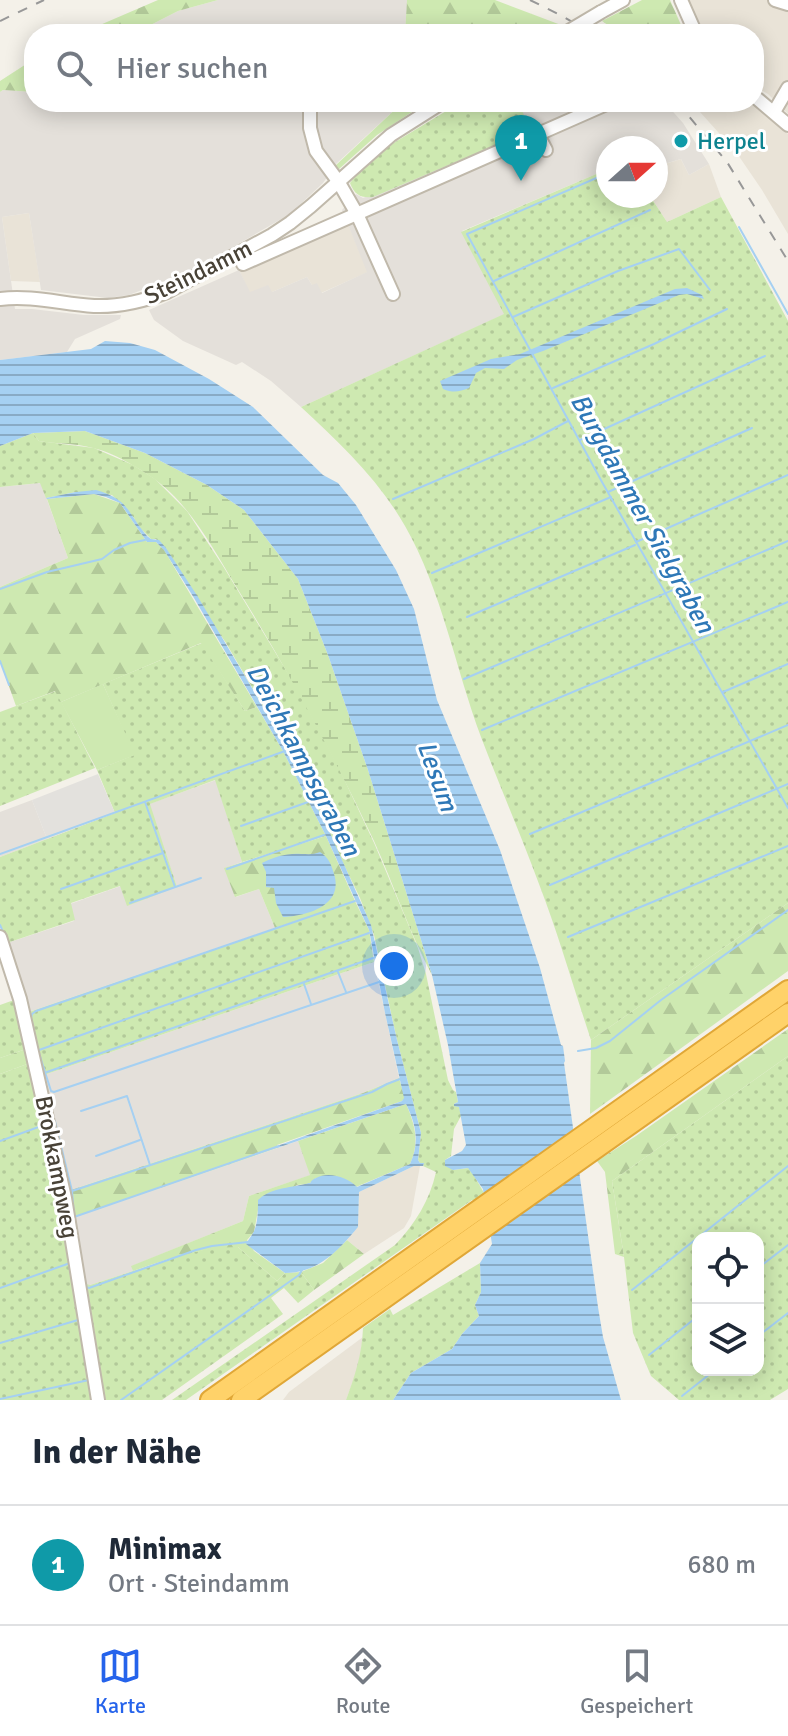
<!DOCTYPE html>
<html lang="de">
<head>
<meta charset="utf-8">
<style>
	body { margin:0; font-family:Signika,sans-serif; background:#f2f2f3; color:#1f2937 }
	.controls { position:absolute; right:24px; bottom:24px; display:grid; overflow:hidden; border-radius:16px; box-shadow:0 4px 20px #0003 }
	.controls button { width:72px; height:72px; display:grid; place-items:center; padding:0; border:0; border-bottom:2px solid #e0e1e3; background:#fff; color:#1f2937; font:40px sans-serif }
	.compass { position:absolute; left:596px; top:136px; width:72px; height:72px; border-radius:50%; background:#fff; box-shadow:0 4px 20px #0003; rotate:69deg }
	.you { position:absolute; left:394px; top:966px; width:28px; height:28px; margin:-20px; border:6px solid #fff; border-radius:50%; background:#1a73e8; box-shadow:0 0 0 12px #1a73e833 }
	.badge { display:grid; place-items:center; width:52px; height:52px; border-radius:50%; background:#2563eb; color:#fff; font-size:26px; font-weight:700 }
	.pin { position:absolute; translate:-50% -66px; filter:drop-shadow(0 2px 4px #0008) }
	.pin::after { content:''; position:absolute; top:42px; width:28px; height:24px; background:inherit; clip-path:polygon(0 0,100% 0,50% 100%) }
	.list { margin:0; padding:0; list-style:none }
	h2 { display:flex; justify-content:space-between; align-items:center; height:104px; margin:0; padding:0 32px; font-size:34px }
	h2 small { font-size:26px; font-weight:400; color:#747a83 }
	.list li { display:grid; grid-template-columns:52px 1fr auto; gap:24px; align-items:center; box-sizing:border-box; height:120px; padding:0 32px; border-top:2px solid #e0e1e3 }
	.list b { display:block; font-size:30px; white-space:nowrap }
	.list p { margin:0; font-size:26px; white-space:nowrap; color:#747a83 }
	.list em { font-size:26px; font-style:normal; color:#747a83 }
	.icon { flex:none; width:44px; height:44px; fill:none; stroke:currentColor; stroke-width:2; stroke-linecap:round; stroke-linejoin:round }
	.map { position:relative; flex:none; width:788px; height:1400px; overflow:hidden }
	.search { position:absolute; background:#fff; box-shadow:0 4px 20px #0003; left:24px; right:24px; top:24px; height:88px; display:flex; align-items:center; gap:20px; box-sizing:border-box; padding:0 28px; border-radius:32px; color:#747a83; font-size:30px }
	.sheet { height:224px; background:#fff }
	nav { display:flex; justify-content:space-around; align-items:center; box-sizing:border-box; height:112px; border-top:2px solid #e0e1e3; background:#fff; font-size:22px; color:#747a83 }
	nav a { display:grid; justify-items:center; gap:4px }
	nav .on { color:#2563eb }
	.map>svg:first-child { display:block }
	.residential { fill:#e9e3d7 }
	.industrial { fill:#e4e0da }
	.grass { fill:url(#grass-dots); fill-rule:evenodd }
	.forest { fill:url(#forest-firs) }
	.wetland { fill:url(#wetland-marsh) }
	.park { fill:#cee9b1 }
	.parking { fill:#e3e1dd }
	.water { fill:url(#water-rules) }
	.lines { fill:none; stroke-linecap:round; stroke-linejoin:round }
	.stream { stroke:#a5d0f2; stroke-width:2 }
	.minor-casing { stroke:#c0b9ab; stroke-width:16 }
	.highway-casing { stroke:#e0a737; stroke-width:22 }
	.minor { stroke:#fff; stroke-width:12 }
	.highway { stroke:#ffd269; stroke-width:18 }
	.rail { stroke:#989898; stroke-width:2; stroke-dasharray:10 10; stroke-linecap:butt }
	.minor-bridge-casing { stroke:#c0b9ab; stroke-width:16; stroke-linecap:butt }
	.minor-bridge { stroke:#fff; stroke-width:12 }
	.culture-dot { fill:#0f9aa8; stroke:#fff; stroke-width:3 }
	.labels { text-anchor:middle; stroke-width:6; stroke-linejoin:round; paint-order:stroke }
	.culture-label { font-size:24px; fill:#0d838f; stroke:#fff; text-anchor:start }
	.street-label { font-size:24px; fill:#484237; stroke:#fff }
	.water-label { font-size:26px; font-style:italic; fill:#2e78b7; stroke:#fff }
</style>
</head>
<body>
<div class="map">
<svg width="788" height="1400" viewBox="0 0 788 1400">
	<defs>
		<pattern id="grass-dots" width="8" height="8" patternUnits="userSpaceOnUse" patternTransform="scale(2)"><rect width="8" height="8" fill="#cee9b1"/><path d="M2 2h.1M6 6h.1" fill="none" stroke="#b2c999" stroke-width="1.8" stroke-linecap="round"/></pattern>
		<pattern id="forest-firs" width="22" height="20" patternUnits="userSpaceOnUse" patternTransform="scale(2)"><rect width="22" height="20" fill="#cee9b1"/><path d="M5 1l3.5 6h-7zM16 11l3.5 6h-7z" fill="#b2c999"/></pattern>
		<pattern id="wetland-marsh" width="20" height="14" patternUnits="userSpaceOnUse" patternTransform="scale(2)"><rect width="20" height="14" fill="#cee9b1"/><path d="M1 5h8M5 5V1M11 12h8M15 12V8" fill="none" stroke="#b2c999"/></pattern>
		<pattern id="water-rules" width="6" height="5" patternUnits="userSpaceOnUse" patternTransform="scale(2)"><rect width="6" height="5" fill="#a5d0f2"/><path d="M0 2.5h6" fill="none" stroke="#88aac5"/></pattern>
	</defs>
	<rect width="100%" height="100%" fill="#f4f1e9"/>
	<g class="residential">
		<polygon points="689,0 788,0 788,114 768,94 754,86 754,34 704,34"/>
		<polygon points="691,102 753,102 788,134 788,234 762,190 736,152"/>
		<polygon points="662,159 665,164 681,159 689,175 709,164 721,197 667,222 650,196 656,196 656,162"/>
		<polygon points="29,213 40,282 11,281 2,217"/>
		<polygon points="344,215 368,272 321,293 312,285 307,277 272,292 249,292 239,270 242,262"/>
		<polygon points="414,1166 420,1166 411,1216 404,1228 364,1254 347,1240 358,1227 359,1192"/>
		<polygon points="363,1337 358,1368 346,1400 283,1400 289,1392"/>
	</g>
	<g class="industrial">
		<polygon points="218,0 407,0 405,34 133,34 178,11"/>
		<polygon points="3,90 34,92 34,102 403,102 336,164 323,183 290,214 193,270 129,295 108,298 41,290 29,213 2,217 15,309 32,309 84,315 121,315 120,319 75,339 67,352 0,360 0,92"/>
		<polygon points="518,102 670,102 667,105 683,123 709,164 689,175 681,159 664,164 662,159 656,162 656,148 608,148 608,169 462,231 505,314 301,407 271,381 242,362 236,365 183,341 154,320 149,310 239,270 250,292 268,285 272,292 307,277 312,285 317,283 322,293 367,272 342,210 356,194 363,198 530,130"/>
		<polygon points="41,483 68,558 0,587 0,487"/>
		<polygon points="216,780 242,862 225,868 236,897 259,889 275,928 29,1012 7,943 74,921 70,904 121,886 128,905 177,887 149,804"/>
		<polygon points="32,800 47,839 0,857 0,812"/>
		<polygon points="374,962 399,1078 363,1093 68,1191 44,1075"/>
		<polygon points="298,1141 311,1175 249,1196 243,1221 132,1266 133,1271 90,1285 81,1286 72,1218"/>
	</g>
	<g class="grass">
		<path d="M461,102H518L531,130L373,197C360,198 355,195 350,183L354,178L387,147Z"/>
		<path d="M608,169V196H650L667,222L721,197L788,321V903L591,1040C574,989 559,936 539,884C521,835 500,787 481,737C455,667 442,591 405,526C379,480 339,442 301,407L504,314L461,232Z"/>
		<path d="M33,433L39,441L94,448L133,465L155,479L187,511L223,566L298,690L338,766L375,845L418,948L426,974L448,1080L453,1090L456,1092L458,1102L454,1104L459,1106L461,1116L454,1129L451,1156L445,1160L453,1170L468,1168L471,1170L484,1193L475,1200H472L186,1400H172L395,1245C415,1224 430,1200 436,1172L423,1166L424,1164L420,1163L418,1160L421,1133L397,1040L374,935L360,898L287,747L226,643L156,539H151L138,526L134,518L112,495L76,492L46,498L40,483L0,487V446Z"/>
		<polygon points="202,643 245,711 257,707 283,751 326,836 242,862 215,780 150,804 177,887 127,906 120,886 71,903 75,920 7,943 0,925 0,857 115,813 97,770 134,755 103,684"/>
		<polygon points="56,691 95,768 0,806 0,712"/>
		<polygon points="355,901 369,930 374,962 44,1075 29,1012"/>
		<polygon points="14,1000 26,1049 0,1058 0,1005"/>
		<path d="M788,1056V1389L770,1400H679L651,1376L633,1333L624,1257L612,1181ZM698,1238H758V1370H698Z"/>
		<polygon points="30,1063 63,1202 91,1400 0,1400 0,1074"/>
		<polygon points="216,1247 238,1247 277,1281 285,1273 301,1272 314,1290 298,1303 284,1288 271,1298 283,1314 162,1400 100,1400 81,1286 86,1284 90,1285 182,1255"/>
		<path d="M480,1263L481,1292L475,1305L479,1316L462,1334L452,1349L411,1373L393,1400H346C355,1376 362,1354 363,1328L390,1309L393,1315Z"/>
	</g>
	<g class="forest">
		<polygon points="158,0 218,0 178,11 133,34 79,34"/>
		<polygon points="407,0 495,0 561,25 545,34 405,34"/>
		<polygon points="642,0 670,0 685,34 621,34 602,21"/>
		<polygon points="34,59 34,92 3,90 0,92 0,81"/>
		<polygon points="403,102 427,102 377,135 339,169 335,166"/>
		<polygon points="94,494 120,503 147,542 156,542 164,550 257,707 245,711 201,643 61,702 55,691 16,706 0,661 0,587 68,558 47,499"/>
		<polygon points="326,836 355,901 275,928 259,889 235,897 224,868"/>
		<polygon points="788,903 788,971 590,1114 591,1040"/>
		<polygon points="788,1029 788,1056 612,1181 624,1257 615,1254 605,1172 597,1161 636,1136"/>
		<polygon points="26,1049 30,1063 0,1074 0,1058"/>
		<polygon points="399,1078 405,1098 402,1101 277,1145 277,1148 72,1218 68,1191 363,1093"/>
		<path d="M406,1104C415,1124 420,1143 410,1164L356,1187L316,1178L309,1184L297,1185L258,1210L254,1232L247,1240L254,1251L285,1273L277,1281L238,1247C201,1247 168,1259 133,1271L131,1266L243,1221L249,1196L310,1175L298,1141Z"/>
		<polygon points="347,1240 364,1254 314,1290 301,1272 323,1263"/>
	</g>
	<path class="wetland" d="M85,431L145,453L207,485L244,510L298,579L328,655L368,770L432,975C409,932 394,885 374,841C333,754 288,670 237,588C214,550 190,504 153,478C137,467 112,452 93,448C76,443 56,444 39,441L33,433Z"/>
	<polygon class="park" points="103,684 135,755 97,770 61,702"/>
	<polygon class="parking" points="98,774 115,813 47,839 32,800"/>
	<g class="water">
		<path d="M687,288L702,295L704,299L687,294L679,295L543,351L517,360L504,369L485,368L476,373L469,388C459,392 453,393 443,389L440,381L491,359L520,354L675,289Z"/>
		<polygon points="105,341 130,343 155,350 209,379 253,407 323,475 338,483 356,505 396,570 414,609 437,700 500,850 540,968 561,1045 563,1046 565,1061 564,1063 598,1307 603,1337 621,1400 393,1400 411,1373 452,1349 462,1334 479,1316 475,1305 481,1292 480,1263 492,1244 483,1189 468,1168 453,1170 445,1166 445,1160 462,1151 466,1145 459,1107 454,1106 454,1104 458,1102 448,1045 432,975 368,770 328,655 298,579 244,510 207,485 145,453 85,431 33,433 0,446 0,360 91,349"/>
		<path d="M96,490C130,500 126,511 147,536L151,539L159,540L166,548L198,597L287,747L330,833L371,925L397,1040L421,1133L418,1160L420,1163H424L423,1166H414L359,1192L358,1227C338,1251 318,1273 285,1273L246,1244C248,1240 251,1237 253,1233C258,1225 258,1210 258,1200C270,1188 289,1188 305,1184C316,1182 306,1183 316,1178C328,1171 348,1177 357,1187L410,1164C420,1143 416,1124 406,1104L277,1148V1146L402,1101L404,1098L385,1013L369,930L326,836L283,751L194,598L164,550L156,542H147L120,503L106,497L94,494L47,499L46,498L76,492Z"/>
		<path d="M320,852C329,858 331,864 334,874C344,905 308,916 283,917L276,903L274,888L266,887V872L262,863C274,857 287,853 301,854C308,854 313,855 320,852Z"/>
	</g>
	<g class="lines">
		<g class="stream">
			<polyline points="608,173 467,234 602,482 788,808"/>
			<polyline points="739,227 788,314"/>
			<polyline points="494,281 650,210"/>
			<polyline points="513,317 618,271 679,249 710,290"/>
			<polyline points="553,388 654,344 727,309"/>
			<polyline points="580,440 765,356"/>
			<polyline points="608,492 752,428"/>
			<polyline points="393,499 534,439 568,421"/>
			<polyline points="636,542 788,475"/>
			<polyline points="432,573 611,497"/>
			<polyline points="0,589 47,572 102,559 114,550 130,543 145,540"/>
			<polyline points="467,617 635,545"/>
			<polyline points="0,661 9,685"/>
			<polyline points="464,679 788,541"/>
			<polyline points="723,692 788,664"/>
			<polyline points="482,730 788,602"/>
			<polyline points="145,802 175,887"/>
			<polyline points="241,826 308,802"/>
			<polyline points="530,834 788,725"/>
			<polyline points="0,854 285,751"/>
			<polyline points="227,869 324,835"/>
			<polyline points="550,885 788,784"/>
			<polyline points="61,889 163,853"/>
			<polyline points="355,901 36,1011 32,1014 31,1018 38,1050 51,1091 54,1092 379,982"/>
			<polyline points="130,903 201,878"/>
			<polyline points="0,925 3,932"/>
			<polyline points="568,937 788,846"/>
			<polyline points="338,972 346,992"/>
			<polyline points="304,984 311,1004"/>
			<polyline points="9,985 13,998"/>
			<polyline points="39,1050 369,933"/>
			<polyline points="578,1051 596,1048 610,1041 661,1000 788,910"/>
			<polyline points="47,1072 373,958"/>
			<polyline points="81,1111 127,1096 150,1165"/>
			<polyline points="55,1121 72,1191 74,1216"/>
			<polyline points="0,1141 44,1125"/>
			<polyline points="96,1156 140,1140"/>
			<polyline points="72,1191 372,1092 387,1084 400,1079"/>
			<polyline points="74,1217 279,1146"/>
			<polyline points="758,1268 788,1245"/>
			<polyline points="86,1287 89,1288 196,1250 212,1246 248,1242"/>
			<polyline points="0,1288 70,1263"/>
			<polyline points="632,1290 788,1166"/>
			<polyline points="758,1336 788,1313"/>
			<polyline points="0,1343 78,1320"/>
			<polyline points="649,1355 698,1316"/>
			<polyline points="682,1396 715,1370"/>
			<polyline points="0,1399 89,1380"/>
			<polyline points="121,1400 299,1275 302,1270"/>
		</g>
		<defs>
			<g id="minor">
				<polyline points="681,0 696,34"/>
				<polyline points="775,0 788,4"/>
				<polyline points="601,12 623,0"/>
				<polyline points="754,96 788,125"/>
				<polyline points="310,102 310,128 316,151 338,181 357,214 393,294"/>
				<polyline points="774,112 788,88"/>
				<polyline points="538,135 546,150"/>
				<polyline points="243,264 611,102"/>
				<path d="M0,299C32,295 62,304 94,306C119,307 144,301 167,292L272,235L290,223L311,206L391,135L443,102"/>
				<polyline points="0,937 20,999 65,1198 98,1400"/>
			</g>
			<g id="highway">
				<polyline points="210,1400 788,990"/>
				<polyline points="241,1400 788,1013"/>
			</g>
		</defs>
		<use href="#minor" class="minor-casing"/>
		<use href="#highway" class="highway-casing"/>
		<use href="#minor" class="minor"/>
		<use href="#highway" class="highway"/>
		<g class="rail">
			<polyline points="530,0 564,17 592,34"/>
			<polyline points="0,21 44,0"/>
			<polyline points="677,102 727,162 788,261"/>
		</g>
		<defs>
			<polyline id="minor-bridge" points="564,34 601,12"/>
		</defs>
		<use href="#minor-bridge" class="minor-bridge-casing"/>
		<use href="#minor-bridge" class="minor-bridge"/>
	</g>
	<circle class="culture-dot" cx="681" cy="141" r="8"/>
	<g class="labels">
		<g class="culture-label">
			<text x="697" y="149">Herpel</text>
		</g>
		<g class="street-label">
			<text transform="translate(198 272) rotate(-26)" y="8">Steindamm</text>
			<text transform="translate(57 1167) rotate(79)" y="8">Brokkampweg</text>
		</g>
		<g class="water-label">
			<text transform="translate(643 513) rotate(61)" y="9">Burgdammer Sielgraben</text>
			<text transform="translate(304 760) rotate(62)" y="9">Deichkampsgraben</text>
			<text transform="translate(438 776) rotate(70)" y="9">Lesum</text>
		</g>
	</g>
</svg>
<div class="controls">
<button><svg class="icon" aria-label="locate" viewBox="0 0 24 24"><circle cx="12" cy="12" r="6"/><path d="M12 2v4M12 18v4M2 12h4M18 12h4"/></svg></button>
<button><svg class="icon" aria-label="layers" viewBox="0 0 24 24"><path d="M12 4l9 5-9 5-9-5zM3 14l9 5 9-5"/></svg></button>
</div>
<svg class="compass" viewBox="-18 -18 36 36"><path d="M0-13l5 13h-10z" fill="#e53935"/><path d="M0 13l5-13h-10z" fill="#747a83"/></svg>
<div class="you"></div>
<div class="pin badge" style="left:521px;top:181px;background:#0f9aa8">1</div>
<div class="search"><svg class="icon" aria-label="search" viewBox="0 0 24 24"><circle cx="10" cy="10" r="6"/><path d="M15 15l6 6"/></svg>Hier suchen</div>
</div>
<section class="sheet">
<h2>In der Nähe<small></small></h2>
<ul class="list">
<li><span class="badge" style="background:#0f9aa8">1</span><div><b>Minimax</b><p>Ort · Steindamm</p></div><em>680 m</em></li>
</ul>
</section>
<nav>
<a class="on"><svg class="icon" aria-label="map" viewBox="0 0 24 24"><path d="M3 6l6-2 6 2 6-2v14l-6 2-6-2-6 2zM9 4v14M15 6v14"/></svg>Karte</a>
<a><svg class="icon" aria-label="directions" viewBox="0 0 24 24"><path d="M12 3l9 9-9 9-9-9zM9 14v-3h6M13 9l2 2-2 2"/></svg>Route</a>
<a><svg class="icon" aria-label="saved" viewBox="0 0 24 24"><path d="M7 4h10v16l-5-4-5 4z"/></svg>Gespeichert</a>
</nav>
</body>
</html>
